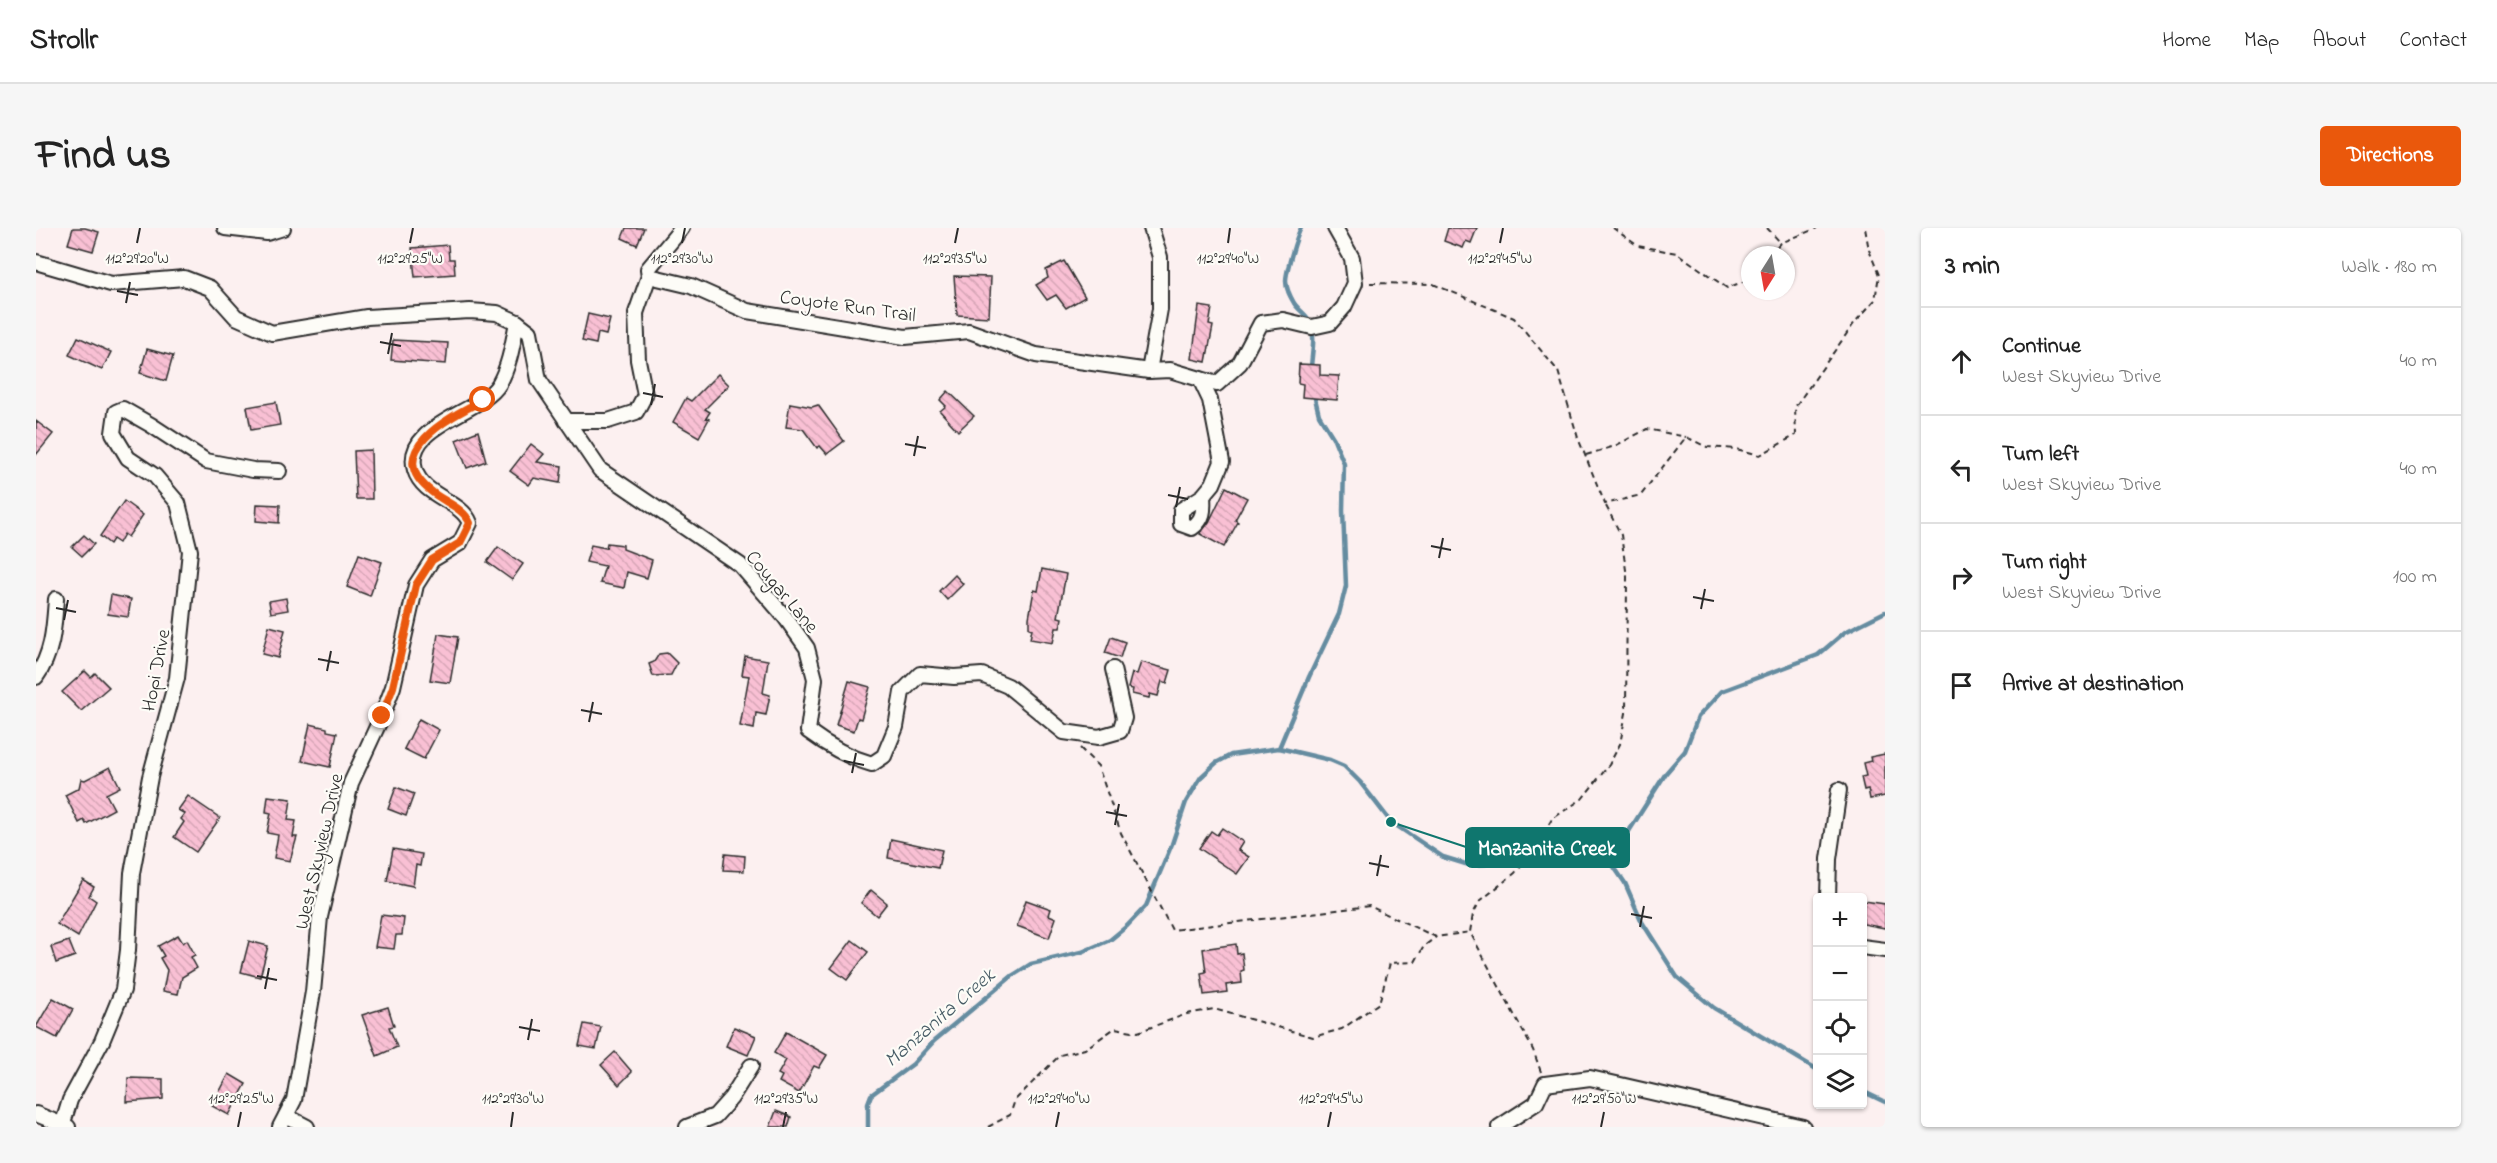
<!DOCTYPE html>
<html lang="en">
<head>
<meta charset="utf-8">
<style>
	body { margin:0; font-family:"Indie Flower",sans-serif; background:#f6f6f6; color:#222 }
	.controls { position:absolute; right:18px; bottom:18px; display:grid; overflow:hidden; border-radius:6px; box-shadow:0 2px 4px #0004 }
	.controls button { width:54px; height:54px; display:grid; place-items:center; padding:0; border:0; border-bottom:2px solid #e0e0e0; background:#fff; color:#222; font:30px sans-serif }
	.compass { position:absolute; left:1705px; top:18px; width:54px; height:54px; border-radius:50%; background:#fff; box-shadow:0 2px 4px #0004; rotate:191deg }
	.stop { position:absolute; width:18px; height:18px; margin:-14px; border:4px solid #ea580c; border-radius:50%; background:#fff }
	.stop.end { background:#ea580c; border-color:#fff; box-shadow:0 2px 6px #0008 }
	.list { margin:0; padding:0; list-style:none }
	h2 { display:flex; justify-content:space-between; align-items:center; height:78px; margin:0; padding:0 24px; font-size:26px }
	h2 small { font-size:20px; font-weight:400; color:#767676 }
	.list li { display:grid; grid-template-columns:39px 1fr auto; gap:18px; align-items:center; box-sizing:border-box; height:108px; padding:0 24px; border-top:2px solid #e0e0e0 }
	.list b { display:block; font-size:22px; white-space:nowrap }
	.list p { margin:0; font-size:20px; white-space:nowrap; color:#767676 }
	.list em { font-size:20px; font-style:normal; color:#767676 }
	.icon { flex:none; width:33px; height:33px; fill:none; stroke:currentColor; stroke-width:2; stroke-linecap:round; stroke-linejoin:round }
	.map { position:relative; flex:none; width:1849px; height:899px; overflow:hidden; border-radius:6px }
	header { display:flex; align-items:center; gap:36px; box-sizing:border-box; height:84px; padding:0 30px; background:#fff; border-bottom:2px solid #e0e0e0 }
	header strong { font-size:28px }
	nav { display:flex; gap:33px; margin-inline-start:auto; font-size:21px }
	.intro { display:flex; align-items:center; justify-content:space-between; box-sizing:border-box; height:144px; padding:0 36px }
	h1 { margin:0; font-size:42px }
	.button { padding:15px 27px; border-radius:6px; background:#ea580c; color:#fff; font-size:21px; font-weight:700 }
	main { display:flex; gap:36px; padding:0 36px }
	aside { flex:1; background:#fff; border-radius:6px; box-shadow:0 2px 4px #0004 }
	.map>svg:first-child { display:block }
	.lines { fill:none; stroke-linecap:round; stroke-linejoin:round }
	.stream { stroke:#658ca0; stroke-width:4.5 }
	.building { fill:url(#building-back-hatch); stroke:#2b2b2b; stroke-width:1.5 }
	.minor-casing { stroke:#2b2b2b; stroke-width:18 }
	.path { stroke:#2b2b2b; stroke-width:2; stroke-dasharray:6 4.5; stroke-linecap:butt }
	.minor { stroke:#fdfcf7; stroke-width:14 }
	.route { stroke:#ea580c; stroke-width:8 }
	.ticks { fill:none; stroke:#2b2b2b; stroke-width:2 }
	.labels { text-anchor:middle; stroke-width:4.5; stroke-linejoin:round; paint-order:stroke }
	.street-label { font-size:20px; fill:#2b2b2b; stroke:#fdfcf7 }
	.water-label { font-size:21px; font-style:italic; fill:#485c66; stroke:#fdfcf7 }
	.ticks-label { font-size:15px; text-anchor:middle; fill:#2b2b2b; stroke:#fdfcf7; stroke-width:4.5; stroke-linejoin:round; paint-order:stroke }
	.leader { fill:none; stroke:#0f766e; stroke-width:2 }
	.callout-dot { fill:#0f766e; stroke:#fdfcf7; stroke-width:2 }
	.callout { fill:#0f766e; stroke:#0f766e; stroke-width:2 }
	.callout-label { font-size:21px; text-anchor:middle; font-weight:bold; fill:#fff }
</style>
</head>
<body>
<header>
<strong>Strollr</strong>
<nav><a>Home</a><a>Map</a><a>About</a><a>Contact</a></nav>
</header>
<div class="intro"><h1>Find us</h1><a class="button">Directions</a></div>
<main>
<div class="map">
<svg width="1849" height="899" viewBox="0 0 1849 899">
	<defs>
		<pattern id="building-back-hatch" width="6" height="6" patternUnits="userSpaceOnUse" patternTransform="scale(1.5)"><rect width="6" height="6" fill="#f9c0d4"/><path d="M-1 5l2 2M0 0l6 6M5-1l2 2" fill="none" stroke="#d6a5b6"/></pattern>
	</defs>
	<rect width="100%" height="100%" fill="#fcf0f0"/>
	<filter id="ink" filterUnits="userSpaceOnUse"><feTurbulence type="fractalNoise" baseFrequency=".0167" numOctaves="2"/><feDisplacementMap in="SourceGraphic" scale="12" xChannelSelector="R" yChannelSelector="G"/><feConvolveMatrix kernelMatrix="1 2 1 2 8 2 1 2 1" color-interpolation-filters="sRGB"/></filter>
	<g filter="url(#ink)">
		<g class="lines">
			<g class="stream">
				<path d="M1265,0C1260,9 1250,44 1250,53C1250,61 1254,68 1258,75C1263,83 1272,87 1275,96C1280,111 1275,128 1275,142"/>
				<polyline points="1243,520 1273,449 1303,386 1310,358 1307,282 1308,236 1298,211 1283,187 1278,166"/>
				<polyline points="1574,633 1630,545 1649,523 1662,489 1686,463 1782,427 1809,404 1849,384"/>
				<polyline points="1826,863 1849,874"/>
				<polyline points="832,899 832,875 835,867 877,836 898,813 976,748 995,736 1046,724 1074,712 1091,698 1110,678 1136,616 1150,574 1165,549 1180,535 1195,527 1243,520 1294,532 1308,538 1324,554 1355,594 1407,629 1433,637 1450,636 1491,620 1504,620 1574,633 1589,655 1606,694 1641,749 1678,780 1782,842"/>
			</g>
		</g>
		<g class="building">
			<polygon points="37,0 49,0 63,4 57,23 32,16"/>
			<polygon points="590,0 608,0 601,17 586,10"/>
			<polygon points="1412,0 1441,0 1435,15 1430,13 1427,20 1408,13"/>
			<polygon points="412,17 413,31 418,31 419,46 379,49 376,20"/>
			<polygon points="1028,33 1049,69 1030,80 1020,67 1011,72 1000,57 1012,50 1010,42"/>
			<polygon points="918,48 955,49 953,89 921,87"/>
			<polygon points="1163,78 1176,80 1173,97 1177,98 1170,134 1156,131"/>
			<polygon points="552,86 574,91 570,107 562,105 560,116 546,113"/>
			<polygon points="42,109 75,124 66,142 33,127"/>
			<polygon points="357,112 412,115 410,136 355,132"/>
			<polygon points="111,121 137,128 130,153 104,145"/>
			<polygon points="1263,136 1284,137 1284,147 1303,148 1301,172 1266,169 1267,156 1262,155"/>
			<polygon points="682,146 693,157 669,181 674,184 670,190 673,191 663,209 637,194 650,170 655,173"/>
			<polygon points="912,163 938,188 922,203 904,183 910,178 904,172"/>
			<polygon points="240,174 244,197 215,202 211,179"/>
			<polygon points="754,175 776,179 782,177 808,213 791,226 784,218 781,220 767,201 750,199"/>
			<polygon points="0,193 17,206 0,227"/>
			<polygon points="442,203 450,233 431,240 420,212"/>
			<polygon points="495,216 508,226 501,234 526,238 524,255 498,250 493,257 474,243"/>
			<polygon points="335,222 336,271 320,271 318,223"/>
			<polygon points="1190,259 1211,270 1199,292 1202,294 1188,319 1164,306 1173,294"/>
			<polygon points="88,273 107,287 92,309 88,306 83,315 77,311 74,316 64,308"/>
			<polygon points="221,276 244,277 243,295 220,293"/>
			<polygon points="48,307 58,316 46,328 36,319"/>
			<polygon points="571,315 587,317 587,321 616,332 611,350 591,344 588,360 564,355 569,338 550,334 555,317 570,320"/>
			<polygon points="462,319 487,336 476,352 451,334"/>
			<polygon points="323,326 346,334 334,368 311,359"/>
			<polygon points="1006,341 1030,346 1022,389 1026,390 1024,400 1020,400 1017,415 994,411 996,401 993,400 993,390 998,362 1002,363"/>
			<polygon points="919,347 927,356 911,372 903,363"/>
			<polygon points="75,367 95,371 92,389 72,386"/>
			<polygon points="250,370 252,382 235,385 233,373"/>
			<polygon points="233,398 249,402 242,430 226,426"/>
			<polygon points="402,406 422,409 414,455 394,452"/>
			<polygon points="1075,409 1089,414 1084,430 1069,425"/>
			<polygon points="631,425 641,435 635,447 617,448 613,436 618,434 623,426"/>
			<polygon points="709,428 732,432 727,465 734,467 730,487 720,485 718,501 704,498 713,448 706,447"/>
			<polygon points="1105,434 1135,442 1131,455 1126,453 1122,468 1114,466 1113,470 1096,466 1097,461 1092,460 1096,445 1101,446"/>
			<polygon points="49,443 55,449 59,445 73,459 45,483 26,464"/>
			<polygon points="813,453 834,459 825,491 822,490 818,503 800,497"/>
			<polygon points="383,491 403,502 388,531 368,521"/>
			<polygon points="274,496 291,500 291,503 301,505 294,539 266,533"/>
			<polygon points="1849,526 1849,568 1834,571 1832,561 1828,562 1825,549 1830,548 1827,535 1835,533 1834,529"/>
			<polygon points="74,539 84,559 70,566 78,581 50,596 48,592 43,595 29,567 43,560 45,551 49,552"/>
			<polygon points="360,559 378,566 370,588 352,581"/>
			<polygon points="152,568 184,590 160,624 138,609 148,594 145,591 149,586 142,582"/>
			<polygon points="232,568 255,571 252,592 260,593 257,609 261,609 254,633 238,630 242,607 231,605 235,585 230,584"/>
			<polygon points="1186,600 1207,614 1202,622 1213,629 1201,646 1163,620 1175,603 1181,607"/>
			<polygon points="855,611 906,622 902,640 852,630"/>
			<polygon points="357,621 386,626 384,638 380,637 377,658 351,653"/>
			<polygon points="689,626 709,628 708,643 687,642"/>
			<polygon points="47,652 58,659 53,668 60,673 42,709 21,696"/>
			<polygon points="835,662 851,675 841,688 825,675"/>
			<polygon points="990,672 1015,681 1013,687 1020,690 1013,710 981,698"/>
			<polygon points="1828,673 1849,676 1849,700 1827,696"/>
			<polygon points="345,687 368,690 366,707 360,707 358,721 339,719"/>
			<polygon points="142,707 147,715 151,712 159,727 155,729 161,740 146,749 142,766 127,763 131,742 124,730 128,728 122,718"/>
			<polygon points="816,712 832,724 811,752 795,740"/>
			<polygon points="33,713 39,728 20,735 15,719"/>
			<polygon points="213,713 232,718 224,749 205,744"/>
			<polygon points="1200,716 1201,726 1206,725 1208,742 1205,743 1206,755 1190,757 1191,764 1168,767 1165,745 1170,744 1167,721"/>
			<polygon points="17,770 37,781 21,810 0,799"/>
			<polygon points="352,779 358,798 353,799 361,819 341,828 326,787"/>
			<polygon points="548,796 565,799 560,821 543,818"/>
			<polygon points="698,799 720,808 712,827 690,818"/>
			<polygon points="750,804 791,827 783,840 778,838 763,865 743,854 746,848 742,846 750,832 738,825"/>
			<polygon points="579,824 596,844 583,857 565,837"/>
			<polygon points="193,846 210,856 193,887 176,878"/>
			<polygon points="92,850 127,851 127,871 91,874"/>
			<polygon points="740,883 755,889 752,899 734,899"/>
		</g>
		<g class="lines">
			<defs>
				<g id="minor">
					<polyline points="189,0 231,5 247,0"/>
					<path d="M0,34L75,56L148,50L174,60L200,89L236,105L331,89L434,83L461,85L481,94L494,104L503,152L564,242L704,337L749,389L771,420L779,451L772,503C792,518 811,529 836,536L848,528L860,499L866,464L884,446L918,449L946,447L972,458L1028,504L1063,509L1084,503L1088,490L1077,441"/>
					<polyline points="613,48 655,58 711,83 869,109 933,103 1000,127 1113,143 1124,81 1124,29 1115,0"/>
					<polyline points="1113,143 1134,142 1181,156 1204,135 1225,95 1247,92 1276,99 1294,95 1308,79 1319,55 1316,30 1299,0"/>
					<path d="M1164,151L1174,172L1186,234L1177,256L1167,268L1145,282V296L1156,300C1168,291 1168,282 1167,268"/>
					<polyline points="530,193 572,193 600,184 609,167 602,132 600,85 613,48 612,41 646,0"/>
					<path d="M0,449C17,425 18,399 20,371"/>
					<polyline points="1792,670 1793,631 1803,562"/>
					<polyline points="1826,719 1849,722"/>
					<polyline points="0,886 32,899"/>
					<polyline points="250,888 271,899"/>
					<polyline points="26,898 34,872 66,813 87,762 92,722 96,645 114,549 141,450 154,323 142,275 119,248 92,230 77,205 80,184 87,181 115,197 170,233 217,242 243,243"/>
					<path d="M244,899L258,872L277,764L284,689L315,555L346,488L357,459L380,357L396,332L424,315L434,295C425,272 387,269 379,242C366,197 446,185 463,156C474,137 477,114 481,94"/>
					<polyline points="651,899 679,888 695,870 715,838"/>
					<polyline points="1463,899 1500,875 1509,856 1554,850 1767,899"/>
				</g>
			</defs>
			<use href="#minor" class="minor-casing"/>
			<g class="path">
				<polyline points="1577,0 1602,18 1641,25 1691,60 1709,53 1714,48"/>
				<polyline points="1731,0 1745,15"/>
				<polyline points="1734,27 1745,15 1781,0"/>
				<polyline points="1334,55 1397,56 1478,90 1522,143 1542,210 1569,276 1605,267 1650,209 1671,219 1700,221 1724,227 1760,207 1759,179 1819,94 1839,72 1843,47 1833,22 1829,0"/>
				<polyline points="1550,227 1579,218 1611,201 1650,209"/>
				<polyline points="1044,520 1062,538 1085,605 1136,702 1333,678 1400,709 1434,704"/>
				<polyline points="1505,844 1497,822 1434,704 1437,686 1444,673 1479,645 1499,620 1516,591 1546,571 1573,537 1584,516 1590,485 1591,349 1585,307 1569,276"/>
				<polyline points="952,899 974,887 979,872 1024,827 1049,821 1079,800 1102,804 1151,786 1178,781 1277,809 1306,801 1343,775 1354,735 1379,734 1388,718 1400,709"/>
			</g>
			<use href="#minor" class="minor"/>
		</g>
	</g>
	<g class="lines" filter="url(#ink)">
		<path class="route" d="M346,488L357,459L380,357L396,332L424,315L434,295C428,280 408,274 396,264C343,224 416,188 447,172"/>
	</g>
	<path class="ticks" d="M101,15L104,0M374,15L377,0M646,15L649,0M919,15L922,0M1192,15L1194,0M1464,15L1467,0M81,63L102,67M90,75L94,54M344,114L365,118M352,126L356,105M607,165L627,169M615,177L619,156M869,216L890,220M878,228L882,208M1132,267L1152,271M1140,279L1144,259M1395,318L1415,322M1403,330L1407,310M1657,369L1678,373M20,380L40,384M1665,381L1669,361M28,392L32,372M282,431L303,435M291,443L295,423M545,482L566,486M553,494L557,474M808,533L828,537M816,545L820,525M1070,584L1091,588M1079,597L1083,576M1333,635L1353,639M1341,648L1345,627M1595,686L1616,690M1604,699L1608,678M221,748L241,752M229,761L233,740M483,799L504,803M492,812L496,791M202,899L205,884M475,899L477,884M747,899L750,884M1020,899L1023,884M1292,899L1295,884M1565,899L1568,884"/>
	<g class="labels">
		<g class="street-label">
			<text transform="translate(812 77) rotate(8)" y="7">Coyote Run Trail</text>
			<text transform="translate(747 363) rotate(50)" y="7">Cougar Lane</text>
			<text transform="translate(119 442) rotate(-79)" y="7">Hopi Drive</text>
			<text transform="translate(282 623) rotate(-77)" y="7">West Skyview Drive</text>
		</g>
		<g class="water-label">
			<text transform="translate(903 789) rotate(-41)" y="7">Manzanita Creek</text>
		</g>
	</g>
	<g class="ticks-label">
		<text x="101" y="35">112°29'20"W</text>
		<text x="374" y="35">112°29'25"W</text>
		<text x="646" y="35">112°29'30"W</text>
		<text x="919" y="35">112°29'35"W</text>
		<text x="1192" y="35">112°29'40"W</text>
		<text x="1464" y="35">112°29'45"W</text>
		<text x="205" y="875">112°29'25"W</text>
		<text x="477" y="875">112°29'30"W</text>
		<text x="750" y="875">112°29'35"W</text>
		<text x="1023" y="875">112°29'40"W</text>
		<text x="1295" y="875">112°29'45"W</text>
		<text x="1568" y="875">112°29'50"W</text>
	</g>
	<path class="leader" d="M1355 594L1430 619"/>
	<circle class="callout-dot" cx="1355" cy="594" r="6"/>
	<rect class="callout" x="1430" y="600" width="163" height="39" rx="6"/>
	<g class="callout-label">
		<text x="1511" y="627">Manzanita Creek</text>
	</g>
</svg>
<div class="controls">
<button>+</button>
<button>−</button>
<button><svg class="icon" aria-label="locate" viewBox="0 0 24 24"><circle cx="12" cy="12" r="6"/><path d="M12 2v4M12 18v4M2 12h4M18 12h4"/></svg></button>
<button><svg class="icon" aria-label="layers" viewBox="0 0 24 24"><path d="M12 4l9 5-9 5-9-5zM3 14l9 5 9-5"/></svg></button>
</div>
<svg class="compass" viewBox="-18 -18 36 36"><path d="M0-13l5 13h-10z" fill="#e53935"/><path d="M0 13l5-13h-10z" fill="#767676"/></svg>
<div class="stop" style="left:447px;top:172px"></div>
<div class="stop end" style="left:346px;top:488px"></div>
</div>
<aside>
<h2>3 min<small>Walk · 180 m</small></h2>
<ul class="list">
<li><svg class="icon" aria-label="ahead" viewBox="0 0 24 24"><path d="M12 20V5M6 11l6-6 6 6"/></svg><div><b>Continue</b><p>West Skyview Drive</p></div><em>40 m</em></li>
<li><svg class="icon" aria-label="left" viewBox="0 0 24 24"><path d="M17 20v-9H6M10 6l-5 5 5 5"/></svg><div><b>Turn left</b><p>West Skyview Drive</p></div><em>40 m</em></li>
<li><svg class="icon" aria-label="right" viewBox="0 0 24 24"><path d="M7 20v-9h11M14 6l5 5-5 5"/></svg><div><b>Turn right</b><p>West Skyview Drive</p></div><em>100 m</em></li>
<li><svg class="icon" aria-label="arrive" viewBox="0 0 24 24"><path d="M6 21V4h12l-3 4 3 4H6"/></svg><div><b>Arrive at destination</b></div></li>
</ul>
</aside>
</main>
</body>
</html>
